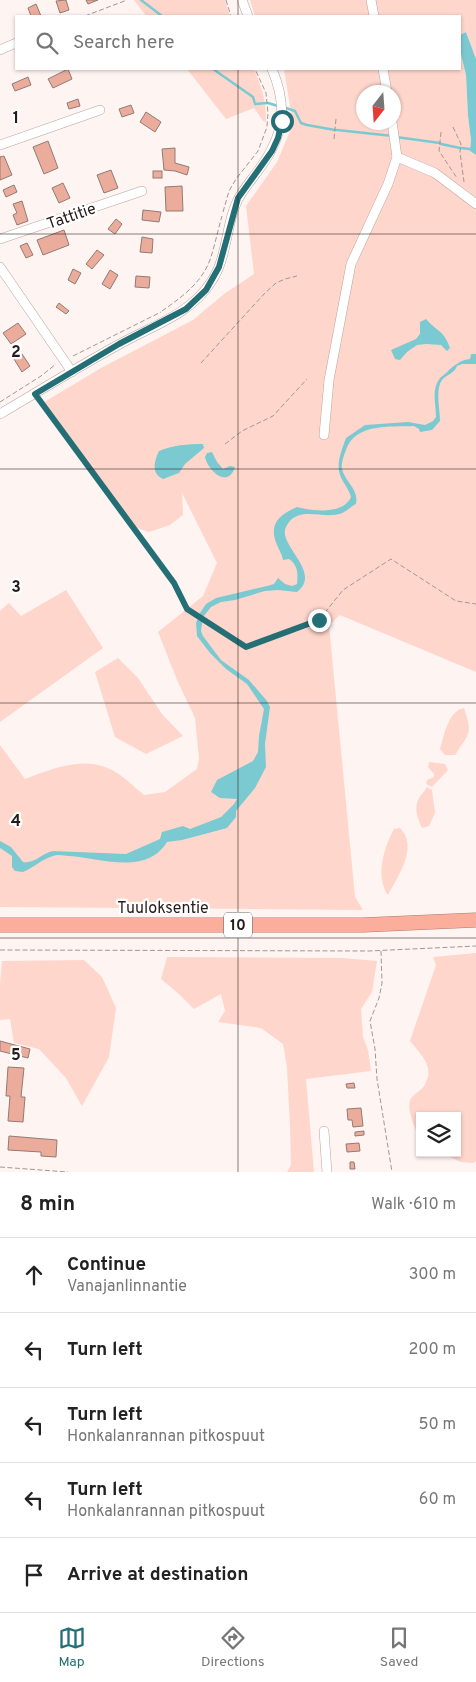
<!DOCTYPE html>
<html lang="en">
<head>
<meta charset="utf-8">
<style>
	body { margin:0; font-family:Overpass,sans-serif; background:#f6f6f6; color:#222 }
	.controls { position:absolute; right:15px; bottom:15px; display:grid; overflow:hidden; border-radius:0px; box-shadow:0 1px 4px #0004 }
	.controls button { width:45px; height:45px; display:grid; place-items:center; padding:0; border:0; border-bottom:1px solid #e0e0e0; background:#fff; color:#222; font:25px sans-serif }
	.compass { position:absolute; left:356px; top:85px; width:45px; height:45px; border-radius:50%; background:#fff; box-shadow:0 1px 4px #0004; rotate:197deg }
	.stop { position:absolute; width:15px; height:15px; margin:-11px; border:4px solid #246f76; border-radius:50%; background:#fff }
	.stop.end { background:#246f76; border-color:#fff; box-shadow:0 1px 5px #0008 }
	.list { margin:0; padding:0; list-style:none }
	h2 { display:flex; justify-content:space-between; align-items:center; height:65px; margin:0; padding:0 20px; font-size:21px }
	h2 small { font-size:16px; font-weight:400; color:#767676 }
	.list li { display:grid; grid-template-columns:32px 1fr auto; gap:15px; align-items:center; box-sizing:border-box; height:75px; padding:0 20px; border-top:1px solid #e0e0e0 }
	.list b { display:block; font-size:19px; white-space:nowrap }
	.list p { margin:0; font-size:16px; white-space:nowrap; color:#767676 }
	.list em { font-size:16px; font-style:normal; color:#767676 }
	.icon { flex:none; width:28px; height:28px; fill:none; stroke:currentColor; stroke-width:2; stroke-linecap:round; stroke-linejoin:round }
	.map { position:relative; flex:none; width:476px; height:1172px; overflow:hidden }
	.search { position:absolute; background:#fff; box-shadow:0 1px 4px #0004; left:15px; right:15px; top:15px; height:55px; display:flex; align-items:center; gap:12px; box-sizing:border-box; padding:0 18px; border-radius:0px; color:#767676; font-size:19px }
	.sheet { height:440px; background:#fff }
	nav { display:flex; justify-content:space-around; align-items:center; box-sizing:border-box; height:70px; border-top:1px solid #e0e0e0; background:#fff; font-size:14px; color:#767676 }
	nav a { display:grid; justify-items:center; gap:2px }
	nav .on { color:#246f76 }
	.map>svg:first-child { display:block }
	.green { fill:#ffd6cb; fill-rule:evenodd }
	.water { fill:#7bcad2 }
	.lines { fill:none; stroke-linecap:round; stroke-linejoin:round }
	.stream { stroke:#7bcad2; stroke-width:2.5 }
	.building { fill:#ebac9c; stroke:#917b75 }
	.minor-casing { stroke:#bba49e; stroke-width:10 }
	.highway-casing { stroke:#af7b6e; stroke-width:15 }
	.path { stroke:#a19896; stroke-width:1; stroke-dasharray:5 2.5; stroke-linecap:butt }
	.minor { stroke:#fff; stroke-width:9 }
	.highway { stroke:#faae9b; stroke-width:14 }
	.route { stroke:#246f76; stroke-width:6 }
	.grid { fill:none; stroke:#241c1a; stroke-width:1; stroke-opacity:0.55 }
	.labels { text-anchor:middle; stroke-width:4.5; stroke-linejoin:round; paint-order:stroke }
	.shield { fill:#fff; stroke:#66605f; stroke-width:1 }
	.shield-label { font-size:15px; font-weight:bold; fill:#241c1a }
	.street-label { font-size:16px; fill:#241c1a; stroke:#fff }
	.grid-label { font-size:16px; text-anchor:middle; font-weight:bold; fill:#241c1a; stroke:#fff; stroke-width:4.5; stroke-linejoin:round; paint-order:stroke }
</style>
</head>
<body>
<div class="map">
<svg width="476" height="1172" viewBox="0 0 476 1172">
	<rect width="100%" height="100%" fill="#fef4f2"/>
	<g class="green">
		<polygon points="134,0 225,0 230,16 146,16"/>
		<polygon points="250,0 476,0 476,59 466,32 460,35 460,16 255,16"/>
		<path d="M460,50L466,75L468,116L471,140L470,151L476,155V672L340,615L329,625L355,897L363,910L0,907V745L25,779C52,769 82,756 110,769C123,775 134,787 144,795L165,792L197,769L199,759L195,718L177,680L158,632L203,596L217,563L182,493L183,515L170,525L149,532L131,526L41,404L101,368L193,320L224,294L254,274L246,206L277,162L293,124L284,69H460ZM364,92H394V122H364Z"/>
		<path d="M187,69H254C262,88 266,101 266,122L263,121L254,108L226,119Z"/>
		<polygon points="66,590 103,648 0,722 0,611 9,603 21,616"/>
		<polygon points="118,658 138,678 162,714 183,736 146,754 115,737 95,672"/>
		<path d="M464,708C473,735 469,733 455,755H445L440,749C444,736 448,711 464,708Z"/>
		<polygon points="429,762 445,764 448,770 432,787 426,784 427,780 434,777 434,774 428,767"/>
		<path d="M427,787L432,790L435,813L429,826L422,828C418,820 414,809 418,800C420,795 425,791 427,787Z"/>
		<path d="M400,828C419,847 398,876 388,895C375,877 384,847 394,829Z"/>
		<path d="M476,953V1161L473,1163L461,1162L441,1153H457V1116H420V1137L418,1135C414,1125 407,1111 410,1100C413,1094 421,1091 424,1086C436,1067 421,1055 410,1041L436,965L433,957Z"/>
		<polygon points="167,957 342,958 377,961 372,992 361,1009 363,1037 368,1050 371,1071 306,1079 314,1172 287,1172 291,1165 290,1126 287,1067 283,1044 261,1028 218,1022 225,1011 221,994 194,1009 180,995 161,979"/>
		<polygon points="84,960 102,977 116,1008 109,1057 82,1106 66,1078 39,1049 14,1043 10,1019 0,1020 0,984 2,961"/>
	</g>
	<g class="water">
		<polygon points="466,32 476,59 476,155 470,151 471,140 468,116 466,75 460,50 460,35"/>
		<path d="M426,319C436,331 444,330 450,348L447,351L441,345L426,344L417,345L407,352L400,360L395,359L391,350L416,339L420,334V322Z"/>
		<path d="M471,354H476V364H462L457,366C454,374 447,374 442,380C435,390 440,409 440,421L432,430L420,432L419,429L414,426C390,427 355,423 346,450C344,455 341,463 342,469C345,482 359,489 356,504C350,507 345,513 339,514C321,519 297,505 286,527C277,545 323,572 297,592L278,590L265,591L235,600L221,602L211,607L203,617L201,631L203,636L221,660L249,680L267,701L270,707L265,744L266,767L255,788L236,811V817L227,828L182,840L167,842C146,876 101,858 69,856C64,856 58,854 53,856C42,859 33,868 23,872L15,871L12,867V856L0,848V841L11,847L23,862C35,864 42,853 53,851L126,854L160,839L162,832L183,826L190,829L221,817L234,804L237,799L220,798L211,792L217,780L253,761L258,752L259,736L264,709L247,684L226,669L210,653L197,636L196,623L200,613L206,604L216,598L267,586L274,584L278,578L285,584L292,586L297,584C298,574 298,565 289,559L283,560C282,554 279,550 277,545C268,524 279,515 297,507C313,511 343,515 351,497C349,489 343,483 340,475C336,463 342,449 346,438L365,425L408,422L425,425L433,421L436,417C436,404 431,390 440,378C443,375 447,373 449,370C456,364 461,360 470,359Z"/>
		<path d="M203,444L204,448L185,464L179,473L163,479C151,473 154,462 159,451C173,445 187,444 203,444Z"/>
		<path d="M212,452L217,462L223,469L230,466L235,467C228,489 208,471 205,457L207,453Z"/>
	</g>
	<g class="lines">
		<g class="stream">
			<polyline points="141,0 162,16"/>
			<polyline points="213,69 253,97 255,104 267,103"/>
			<polyline points="268,103 278,106"/>
			<polyline points="283,107 295,111 301,123 307,125 335,130"/>
			<polyline points="337,130 393,136"/>
			<polyline points="396,137 440,143"/>
			<polyline points="441,144 460,148"/>
			<polyline points="461,148 470,149"/>
		</g>
	</g>
	<g class="building">
		<polygon points="66,0 69,10 60,13 56,1"/>
		<polygon points="86,0 98,0 88,4"/>
		<polygon points="36,4 41,16 31,16 28,8"/>
		<polygon points="68,69 72,79 53,88 48,79"/>
		<polygon points="28,77 31,85 15,91 12,84"/>
		<polygon points="78,99 80,106 69,109 67,103"/>
		<polygon points="131,105 134,113 122,117 119,109"/>
		<polygon points="146,112 161,122 155,132 140,122"/>
		<polygon points="48,141 58,168 44,174 33,147"/>
		<polygon points="175,148 175,163 189,167 187,175 175,171 164,170 162,149"/>
		<polygon points="4,156 12,175 0,180 0,157"/>
		<polygon points="111,170 118,188 104,193 97,175"/>
		<rect x="153" y="171" width="9" height="7"/>
		<polygon points="63,183 70,198 59,203 52,188"/>
		<polygon points="14,185 17,192 6,197 3,190"/>
		<polygon points="182,186 183,211 166,211 165,187"/>
		<polygon points="22,201 28,221 17,225 13,215 17,213 13,204"/>
		<polygon points="143,210 161,212 159,222 142,220"/>
		<polygon points="116,219 122,224 115,234 108,229"/>
		<polygon points="64,230 69,245 43,255 37,240"/>
		<polygon points="142,237 153,239 152,253 140,252"/>
		<polygon points="27,243 33,255 26,258 20,246"/>
		<polygon points="97,250 104,255 92,269 86,264"/>
		<polygon points="73,269 81,273 75,284 68,280"/>
		<polygon points="110,270 118,275 110,289 102,284"/>
		<polygon points="136,276 150,277 149,288 135,287"/>
		<polygon points="59,303 69,311 66,314 56,307"/>
		<polygon points="18,323 26,334 11,344 3,333"/>
		<polygon points="22,354 30,366 22,372 14,359"/>
		<polygon points="0,1041 30,1049 28,1058 0,1051"/>
		<polygon points="8,1067 24,1068 21,1097 25,1097 23,1122 8,1121 10,1096 6,1096"/>
		<polygon points="354,1083 355,1088 347,1088 346,1084"/>
		<polygon points="361,1108 363,1126 353,1127 352,1120 348,1120 347,1109"/>
		<polygon points="364,1131 364,1135 355,1136 355,1132"/>
		<polygon points="9,1136 57,1140 56,1157 41,1156 41,1152 8,1150"/>
		<polygon points="359,1143 360,1151 347,1152 346,1144"/>
		<polygon points="350,1162 354,1162 355,1169 350,1169"/>
	</g>
	<g class="lines">
		<defs>
			<g id="minor">
				<polyline points="242,0 248,16"/>
				<polyline points="371,0 374,16"/>
				<polyline points="0,50 16,43"/>
				<polyline points="383,69 387,92"/>
				<polyline points="0,145 100,110"/>
				<polyline points="397,157 435,173 476,204"/>
				<polyline points="0,239 142,191"/>
				<polyline points="0,267 72,372"/>
				<path d="M0,414C39,391 78,367 118,345C151,326 190,315 211,282C229,256 225,221 240,196C246,186 253,178 260,168C284,135 288,107 272,69"/>
				<polyline points="324,435 329,380 351,264 388,184 397,157 392,122"/>
				<polyline points="324,1131 327,1172"/>
			</g>
			<polyline id="highway" points="0,925 363,925 476,920"/>
		</defs>
		<use href="#minor" class="minor-casing"/>
		<use href="#highway" class="highway-casing"/>
		<g class="path">
			<polyline points="226,0 231,16"/>
			<polyline points="85,16 127,0"/>
			<polyline points="453,127 461,144 460,152 464,182"/>
			<polyline points="441,132 439,151 457,178"/>
			<polyline points="334,139 336,119"/>
			<polyline points="223,212 229,191 236,179 258,151 267,127 268,113 266,93 255,69"/>
			<path d="M162,311C182,297 203,282 211,257C215,244 218,230 222,216"/>
			<polyline points="73,356 161,312"/>
			<polyline points="201,363 264,294 276,283 285,279 297,276"/>
			<polyline points="40,401 174,583 187,609 246,647 319,620 343,590 391,559 456,601 476,604"/>
			<polyline points="0,402 41,376 56,364"/>
			<polyline points="225,444 242,431 273,416 307,379"/>
			<polyline points="0,950 369,951 476,946"/>
			<polyline points="381,951 382,983 379,998 370,1021 375,1049 377,1079 392,1172"/>
			<polyline points="0,1167 68,1172"/>
		</g>
		<use href="#minor" class="minor"/>
		<use href="#highway" class="highway"/>
	</g>
	<g class="lines">
		<polyline class="route" points="282,121 278,138 272,151 238,198 219,267 206,290 186,309 119,344 35,394 174,583 187,609 246,647 319,620"/>
	</g>
	<path class="grid" d="M238,0V16M238,69V1172M0,234H476M0,469H476M0,703H476M0,938H476"/>
	<g class="labels">
		<rect class="shield" x="224" y="912.5" width="28" height="25" rx="4"/>
		<g class="shield-label">
			<text x="238" y="930">10</text>
		</g>
		<g class="street-label">
			<text transform="translate(71 215) rotate(-19)" y="6">Tattitie</text>
			<text x="163" y="913">Tuuloksentie</text>
		</g>
	</g>
	<g class="grid-label">
		<text x="16" y="123">1</text>
		<text x="16" y="357">2</text>
		<text x="16" y="592">3</text>
		<text x="16" y="826">4</text>
		<text x="16" y="1060">5</text>
	</g>
</svg>
<div class="controls">
<button><svg class="icon" aria-label="layers" viewBox="0 0 24 24"><path d="M12 4l9 5-9 5-9-5zM3 14l9 5 9-5"/></svg></button>
</div>
<svg class="compass" viewBox="-18 -18 36 36"><path d="M0-13l5 13h-10z" fill="#e53935"/><path d="M0 13l5-13h-10z" fill="#767676"/></svg>
<div class="stop" style="left:282px;top:121px"></div>
<div class="stop end" style="left:319px;top:620px"></div>
<div class="search"><svg class="icon" aria-label="search" viewBox="0 0 24 24"><circle cx="10" cy="10" r="6"/><path d="M15 15l6 6"/></svg>Search here</div>
</div>
<section class="sheet">
<h2>8 min<small>Walk · 610 m</small></h2>
<ul class="list">
<li><svg class="icon" aria-label="ahead" viewBox="0 0 24 24"><path d="M12 20V5M6 11l6-6 6 6"/></svg><div><b>Continue</b><p>Vanajanlinnantie</p></div><em>300 m</em></li>
<li><svg class="icon" aria-label="left" viewBox="0 0 24 24"><path d="M17 20v-9H6M10 6l-5 5 5 5"/></svg><div><b>Turn left</b></div><em>200 m</em></li>
<li><svg class="icon" aria-label="left" viewBox="0 0 24 24"><path d="M17 20v-9H6M10 6l-5 5 5 5"/></svg><div><b>Turn left</b><p>Honkalanrannan pitkospuut</p></div><em>50 m</em></li>
<li><svg class="icon" aria-label="left" viewBox="0 0 24 24"><path d="M17 20v-9H6M10 6l-5 5 5 5"/></svg><div><b>Turn left</b><p>Honkalanrannan pitkospuut</p></div><em>60 m</em></li>
<li><svg class="icon" aria-label="arrive" viewBox="0 0 24 24"><path d="M6 21V4h12l-3 4 3 4H6"/></svg><div><b>Arrive at destination</b></div></li>
</ul>
</section>
<nav>
<a class="on"><svg class="icon" aria-label="map" viewBox="0 0 24 24"><path d="M3 6l6-2 6 2 6-2v14l-6 2-6-2-6 2zM9 4v14M15 6v14"/></svg>Map</a>
<a><svg class="icon" aria-label="directions" viewBox="0 0 24 24"><path d="M12 3l9 9-9 9-9-9zM9 14v-3h6M13 9l2 2-2 2"/></svg>Directions</a>
<a><svg class="icon" aria-label="saved" viewBox="0 0 24 24"><path d="M7 4h10v16l-5-4-5 4z"/></svg>Saved</a>
</nav>
</body>
</html>
